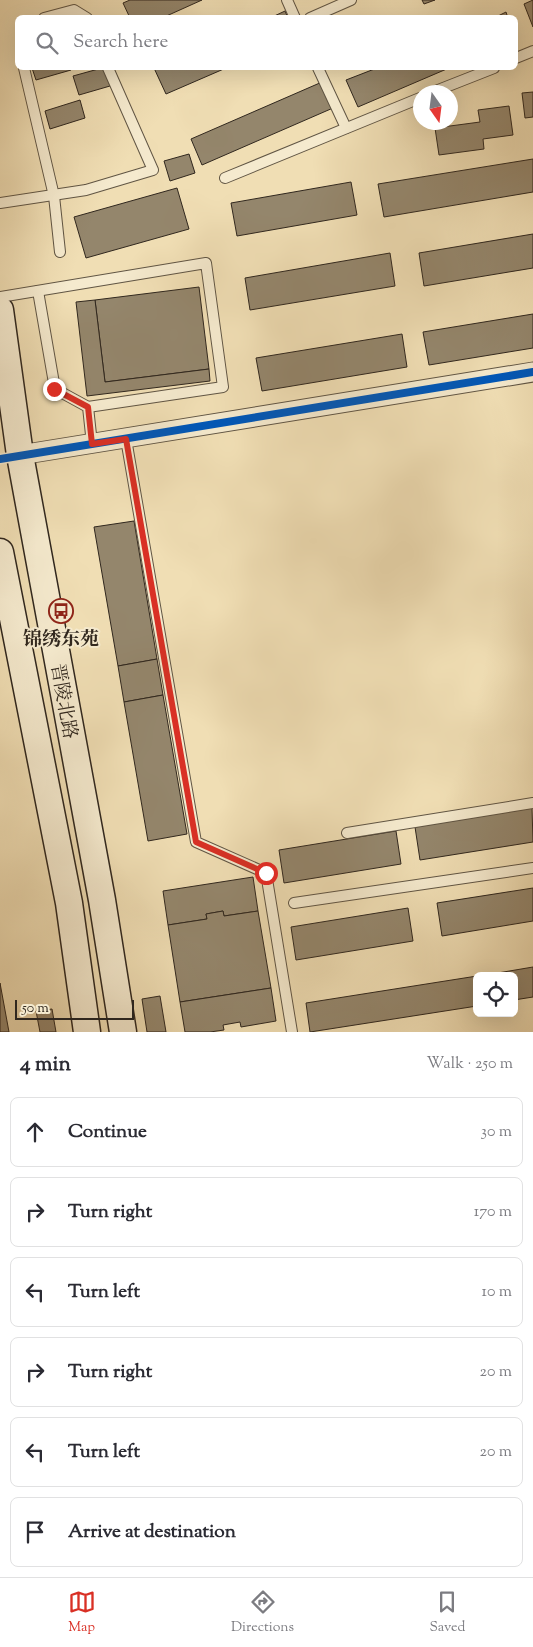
<!DOCTYPE html>
<html lang="en">
<head>
<meta charset="utf-8">
<style>
	body { margin:0; font-family:"Sorts Mill Goudy","Noto Serif SC",serif; background:#f2f2f3; color:#2b2b33 }
	.controls { position:absolute; right:15px; bottom:15px; display:grid; overflow:hidden; border-radius:8px; box-shadow:0 5px 20px #0002 }
	.controls button { width:45px; height:45px; display:grid; place-items:center; padding:0; border:0; border-bottom:1px solid #e1e1e2; background:#fff; color:#2b2b33; font:25px sans-serif }
	.compass { position:absolute; left:413px; top:85px; width:45px; height:45px; border-radius:50%; background:#fff; box-shadow:0 5px 20px #0002; rotate:166deg }
	.scale { position:absolute; left:15px; bottom:12px; width:119px; box-sizing:border-box; padding-left:5px; border:2px solid #30271e; border-top:0; font-size:14px; line-height:18px; white-space:nowrap; color:#30271e; -webkit-text-stroke:4px #f5eace; paint-order:stroke }
	.stop { position:absolute; width:15px; height:15px; margin:-11px; border:4px solid #d93025; border-radius:50%; background:#fff }
	.stop.end { background:#d93025; border-color:#fff; box-shadow:0 1px 5px #0008 }
	.list { margin:0; padding:0; list-style:none }
	h2 { display:flex; justify-content:space-between; align-items:center; height:65px; margin:0; padding:0 20px; font-size:21px }
	h2 small { font-size:16px; font-weight:400; color:#7c7c81 }
	.list li { display:grid; grid-template-columns:32px 1fr auto; gap:15px; align-items:center; box-sizing:border-box; height:70px; margin:0 10px 10px; padding:0 10px; border:1px solid #e1e1e2; border-radius:8px }
	.list b { display:block; font-size:19px; white-space:nowrap }
	.list em { font-size:16px; font-style:normal; color:#7c7c81 }
	.icon { flex:none; width:28px; height:28px; fill:none; stroke:currentColor; stroke-width:2; stroke-linecap:round; stroke-linejoin:round }
	.map { position:relative; flex:none; width:533px; height:1032px; overflow:hidden }
	.search { position:absolute; background:#fff; box-shadow:0 5px 20px #0002; left:15px; right:15px; top:15px; height:55px; display:flex; align-items:center; gap:12px; box-sizing:border-box; padding:0 18px; border-radius:8px; color:#7c7c81; font-size:19px }
	.sheet { height:545px; background:#fff }
	nav { display:flex; justify-content:space-around; align-items:center; box-sizing:border-box; height:70px; border-top:1px solid #e1e1e2; background:#fff; font-size:14px; color:#7c7c81 }
	nav a { display:grid; justify-items:center; gap:2px }
	nav .on { color:#d93025 }
	.map>svg:first-child { display:block }
	.building { fill:#94866c; stroke:#30271e }
	.lines { fill:none; stroke-linecap:round; stroke-linejoin:round }
	.lane-casing { stroke:#605544; stroke-width:12 }
	.street-casing { stroke:#605544; stroke-width:21 }
	.secondary-casing { stroke:#30271e; stroke-width:29 }
	.lane { stroke:#f5eace; stroke-width:10 }
	.street { stroke:#f5eace; stroke-width:19 }
	.secondary { stroke:#f5eace; stroke-width:26 }
	.cycleway-casing { stroke:#f5eace; stroke-width:11 }
	.cycleway { stroke:#0057b8; stroke-width:8 }
	.route { stroke:#d93025; stroke-width:6 }
	.labels { text-anchor:middle; stroke-width:4; stroke-linejoin:round; paint-order:stroke }
	.poi-label { font-size:19px; font-weight:bold; fill:#30271e; stroke:#f5eace }
	.street-label { font-size:19px; fill:#30271e; stroke:#f5eace }
</style>
</head>
<body>
<div class="map">
<svg width="533" height="1032" viewBox="0 0 533 1032">
	<rect width="100%" height="100%" fill="#f0deb4"/>
	<filter id="stains"><feTurbulence type="fractalNoise" baseFrequency=".004" numOctaves="4"/><feColorMatrix values="0 0 0 0 .2 0 0 0 0 .09 0 0 0 0 .02 0 0 0 .5 -.17"/></filter>
	<radialGradient id="worn" r=".72"><stop offset=".6" stop-color="#630" stop-opacity="0"/><stop offset="1" stop-color="#630" stop-opacity=".3"/></radialGradient>
	<g class="building">
		<polygon points="130,0 202,0 162,18 130,18 123,3"/>
		<polygon points="422,0 435,0 424,4"/>
		<polygon points="533,0 533,27 524,4"/>
		<polygon points="285,11 288,18 270,18"/>
		<polygon points="506,12 508,18 494,18"/>
		<polygon points="32,68 70,68 71,70 36,80"/>
		<polygon points="102,68 105,68 110,86 79,95 73,76"/>
		<polygon points="154,68 226,68 166,94"/>
		<polygon points="377,68 449,68 358,107 346,80"/>
		<polygon points="322,82 333,108 202,165 191,139"/>
		<polygon points="533,92 533,117 525,118 522,93"/>
		<polygon points="80,100 85,118 50,129 45,111"/>
		<polygon points="509,106 513,135 483,139 484,149 439,155 435,128 480,122 478,110"/>
		<polygon points="189,154 195,173 170,181 164,161"/>
		<polygon points="533,159 533,192 384,217 378,184"/>
		<polygon points="351,182 357,215 237,236 231,203"/>
		<polygon points="177,188 189,229 86,258 74,217"/>
		<polygon points="533,234 533,268 424,286 419,253"/>
		<polygon points="390,253 395,286 250,310 245,278"/>
		<polygon points="199,287 209,369 105,382 95,300"/>
		<polygon points="95,300 105,382 209,369 210,381 87,396 76,302"/>
		<polygon points="533,314 533,348 429,365 423,332"/>
		<polygon points="402,334 407,367 262,391 256,358"/>
		<polygon points="134,521 157,659 118,666 94,527"/>
		<polygon points="157,659 163,695 124,702 118,666"/>
		<polygon points="163,695 187,834 148,841 124,702"/>
		<polygon points="532,808 533,842 420,860 415,827"/>
		<polygon points="396,831 401,864 284,883 279,850"/>
		<polygon points="253,877 258,911 224,916 223,911 206,914 207,919 168,925 163,891"/>
		<polygon points="533,888 533,921 442,936 437,903"/>
		<polygon points="408,908 413,941 296,960 291,927"/>
		<polygon points="223,911 224,916 258,911 271,988 180,1002 168,925 207,919 206,914"/>
		<polygon points="533,967 533,997 514,1000 514,976 480,976"/>
		<polygon points="477,976 477,1006 310,1032 306,1003"/>
		<polygon points="0,983 9,1032 0,1032"/>
		<polygon points="271,988 276,1021 241,1027 240,1022 223,1025 224,1030 210,1032 185,1032 180,1002"/>
		<polygon points="160,996 166,1032 147,1032 142,999"/>
		<polygon points="52,1009 56,1032 40,1032 36,1011"/>
	</g>
	<g class="lines">
		<defs>
			<g id="lane">
				<polyline points="287,0 295,18"/>
				<polyline points="44,18 74,10 87,18"/>
				<polyline points="310,18 351,0"/>
				<polyline points="516,58 533,51"/>
				<polyline points="24,68 54,196 60,252"/>
				<polyline points="318,68 346,128"/>
				<polyline points="433,92 494,68"/>
				<polyline points="225,178 420,98"/>
				<polyline points="0,203 86,190 153,170 108,68"/>
				<polyline points="38,291 55,389 88,407 92,444"/>
				<polyline points="0,297 206,263 223,387 88,407"/>
				<polyline points="126,439 196,842 266,873 292,1032"/>
				<polyline points="347,833 533,803"/>
				<polyline points="294,903 533,868"/>
			</g>
			<polyline id="street" points="20,455 533,372"/>
			<g id="secondary">
				<polyline points="0,310 20,455 102,900 123,1032"/>
				<polyline points="0,552 69,903 87,1032"/>
			</g>
		</defs>
		<use href="#lane" class="lane-casing"/>
		<use href="#street" class="street-casing"/>
		<use href="#secondary" class="secondary-casing"/>
		<use href="#lane" class="lane"/>
		<use href="#street" class="street"/>
		<use href="#secondary" class="secondary"/>
		<defs>
			<polyline id="cycleway" points="0,459 533,372"/>
		</defs>
		<use href="#cycleway" class="cycleway-casing"/>
		<use href="#cycleway" class="cycleway"/>
	</g>
	<g class="lines">
		<polyline class="route" points="54,389 88,407 92,444 126,439 196,842 266,873"/>
	</g>
	<defs>
		<symbol id="bus-ring" viewBox="-11 -11 22 22"><circle r="9.5" fill="#f5eace" stroke="#8f2418" stroke-width="1.5"/><path d="M-5-6H5V4H4V6H2V4H-2V6H-4V4H-5ZM-3.5-4V0h7V-4ZM-3.5 1.2v1.5H-2V1.2ZM2 1.2v1.5H3.5V1.2Z" fill="#8f2418"/></symbol>
	</defs>
	<g fill-rule="evenodd">
		<use href="#bus-ring" x="47" y="597" width="28" height="28"/>
	</g>
	<g class="labels">
		<g class="poi-label">
			<text x="61" y="645">锦绣东苑</text>
		</g>
		<g class="street-label">
			<text transform="translate(65 701) rotate(80)" y="7">晋陵北路</text>
		</g>
	</g>
	<rect width="100%" height="100%" filter="url(#stains)"/>
	<rect width="100%" height="100%" fill="url(#worn)"/>
</svg>
<div class="controls">
<button><svg class="icon" aria-label="locate" viewBox="0 0 24 24"><circle cx="12" cy="12" r="6"/><path d="M12 2v4M12 18v4M2 12h4M18 12h4"/></svg></button>
</div>
<svg class="compass" viewBox="-18 -18 36 36"><path d="M0-13l5 13h-10z" fill="#e53935"/><path d="M0 13l5-13h-10z" fill="#7c7c81"/></svg>
<div class="scale">50 m</div>
<div class="stop" style="left:266px;top:873px"></div>
<div class="stop end" style="left:54px;top:389px"></div>
<div class="search"><svg class="icon" aria-label="search" viewBox="0 0 24 24"><circle cx="10" cy="10" r="6"/><path d="M15 15l6 6"/></svg>Search here</div>
</div>
<section class="sheet">
<h2>4 min<small>Walk · 250 m</small></h2>
<ul class="list">
<li><svg class="icon" aria-label="ahead" viewBox="0 0 24 24"><path d="M12 20V5M6 11l6-6 6 6"/></svg><div><b>Continue</b></div><em>30 m</em></li>
<li><svg class="icon" aria-label="right" viewBox="0 0 24 24"><path d="M7 20v-9h11M14 6l5 5-5 5"/></svg><div><b>Turn right</b></div><em>170 m</em></li>
<li><svg class="icon" aria-label="left" viewBox="0 0 24 24"><path d="M17 20v-9H6M10 6l-5 5 5 5"/></svg><div><b>Turn left</b></div><em>10 m</em></li>
<li><svg class="icon" aria-label="right" viewBox="0 0 24 24"><path d="M7 20v-9h11M14 6l5 5-5 5"/></svg><div><b>Turn right</b></div><em>20 m</em></li>
<li><svg class="icon" aria-label="left" viewBox="0 0 24 24"><path d="M17 20v-9H6M10 6l-5 5 5 5"/></svg><div><b>Turn left</b></div><em>20 m</em></li>
<li><svg class="icon" aria-label="arrive" viewBox="0 0 24 24"><path d="M6 21V4h12l-3 4 3 4H6"/></svg><div><b>Arrive at destination</b></div></li>
</ul>
</section>
<nav>
<a class="on"><svg class="icon" aria-label="map" viewBox="0 0 24 24"><path d="M3 6l6-2 6 2 6-2v14l-6 2-6-2-6 2zM9 4v14M15 6v14"/></svg>Map</a>
<a><svg class="icon" aria-label="directions" viewBox="0 0 24 24"><path d="M12 3l9 9-9 9-9-9zM9 14v-3h6M13 9l2 2-2 2"/></svg>Directions</a>
<a><svg class="icon" aria-label="saved" viewBox="0 0 24 24"><path d="M7 4h10v16l-5-4-5 4z"/></svg>Saved</a>
</nav>
</body>
</html>
